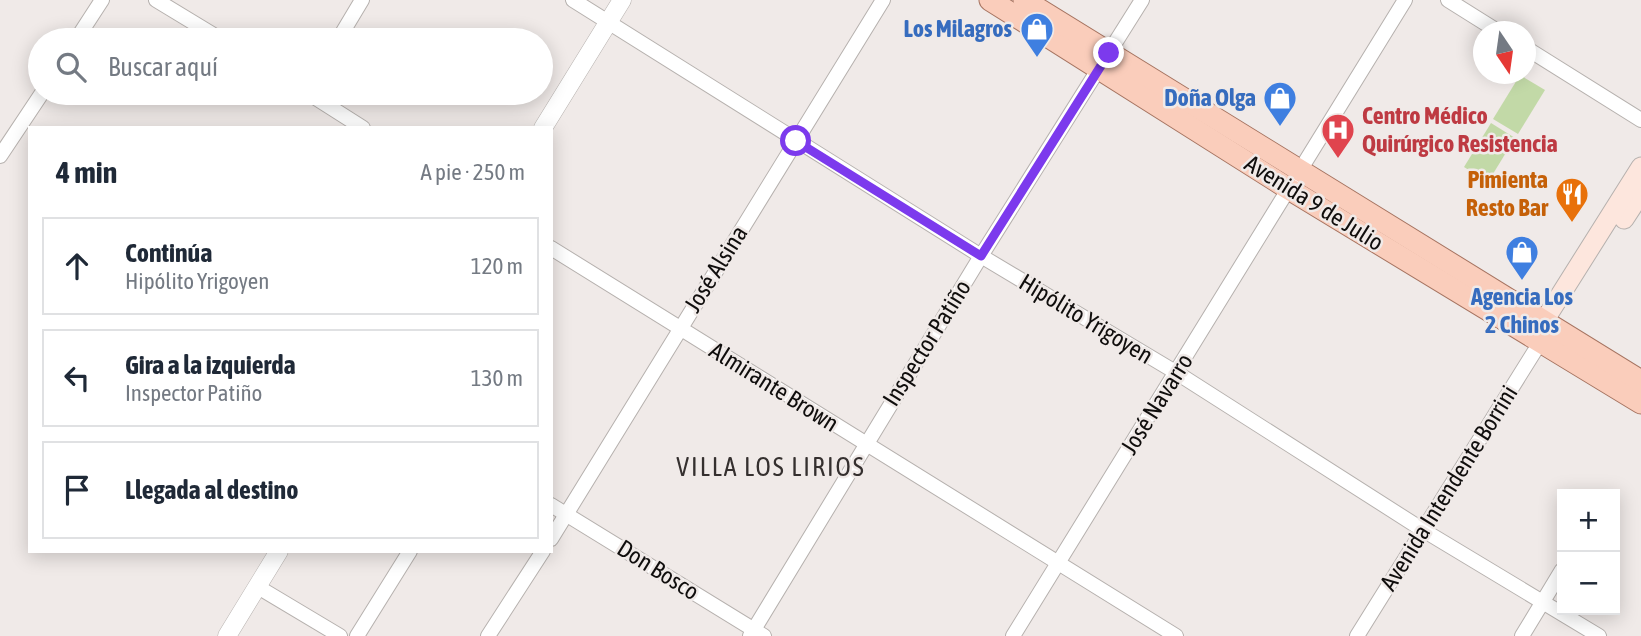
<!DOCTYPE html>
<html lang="es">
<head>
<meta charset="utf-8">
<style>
	body { margin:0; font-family:"Asap Condensed",sans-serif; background:#f2f2f3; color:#1f2937 }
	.controls { position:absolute; right:21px; bottom:21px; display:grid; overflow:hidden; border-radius:0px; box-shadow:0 4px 18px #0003 }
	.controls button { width:63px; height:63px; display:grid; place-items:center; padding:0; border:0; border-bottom:2px solid #e0e1e3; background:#fff; color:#1f2937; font:35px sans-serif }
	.compass { position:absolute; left:1473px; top:21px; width:63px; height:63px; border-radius:50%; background:#fff; box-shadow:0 4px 18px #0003; rotate:167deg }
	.stop { position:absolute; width:21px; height:21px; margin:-16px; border:5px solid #7c3aed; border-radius:50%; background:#fff }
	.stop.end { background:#7c3aed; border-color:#fff; box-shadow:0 2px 7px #0008 }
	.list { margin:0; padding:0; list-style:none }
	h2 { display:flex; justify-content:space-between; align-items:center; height:91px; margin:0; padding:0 28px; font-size:30px }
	h2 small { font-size:23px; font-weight:400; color:#747a83 }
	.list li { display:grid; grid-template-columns:46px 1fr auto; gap:21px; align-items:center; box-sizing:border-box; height:98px; margin:0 14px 14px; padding:0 14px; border:2px solid #e0e1e3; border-radius:0px }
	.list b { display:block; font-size:26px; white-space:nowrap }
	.list p { margin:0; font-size:23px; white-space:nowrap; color:#747a83 }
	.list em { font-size:23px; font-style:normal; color:#747a83 }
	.icon { flex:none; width:38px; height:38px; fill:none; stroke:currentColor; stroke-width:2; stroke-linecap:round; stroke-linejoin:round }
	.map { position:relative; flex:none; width:1641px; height:636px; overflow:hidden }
	.search { position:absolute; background:#fff; box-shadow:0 4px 18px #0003; left:28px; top:28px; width:525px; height:77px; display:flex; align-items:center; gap:18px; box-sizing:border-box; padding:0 24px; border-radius:38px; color:#747a83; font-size:26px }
	.panel { position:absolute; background:#fff; box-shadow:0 4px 18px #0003; left:28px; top:126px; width:525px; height:427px; border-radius:0px }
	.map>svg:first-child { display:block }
	.grass { fill:#c2d9a7 }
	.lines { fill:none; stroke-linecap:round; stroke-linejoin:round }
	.minor-casing { stroke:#b6b1ae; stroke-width:16 }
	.tertiary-casing { stroke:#b6b1ae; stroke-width:19 }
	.secondary-casing { stroke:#b6b1ae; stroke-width:21 }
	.primary-casing { stroke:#a67461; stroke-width:23 }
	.minor { stroke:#fff; stroke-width:14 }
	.tertiary { stroke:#fff; stroke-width:18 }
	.secondary { stroke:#fde6dd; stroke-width:19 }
	.primary { stroke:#facdbb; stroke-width:21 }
	.route { stroke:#7c3aed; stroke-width:9 }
	.labels { text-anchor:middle; stroke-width:5; stroke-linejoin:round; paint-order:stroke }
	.shop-label { font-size:24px; font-weight:bold; fill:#366cbe; stroke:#f0eae8; text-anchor:end }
	.health-label { font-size:24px; font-weight:bold; fill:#be3a42; stroke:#f0eae8; text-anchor:start }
	.food-label { font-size:24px; font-weight:bold; fill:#c56008; stroke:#f0eae8; text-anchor:end }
	.street-label { font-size:24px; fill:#100e0d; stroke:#f0eae8 }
	.neighbourhood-label { font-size:26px; letter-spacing:2px; fill:#35302f; stroke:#f0eae8 }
</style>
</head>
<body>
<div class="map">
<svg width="1641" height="636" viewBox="0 0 1641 636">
	<rect width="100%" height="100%" fill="#f0eae8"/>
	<g class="grass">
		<polygon points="1520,75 1545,90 1518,134 1493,119"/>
		<polygon points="1491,123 1515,138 1488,182 1464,167"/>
	</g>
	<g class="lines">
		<defs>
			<g id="minor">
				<polyline points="156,0 222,40"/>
				<polyline points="573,0 981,256 1177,373 1423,530 1599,636"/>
				<polyline points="1448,0 1499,32"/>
				<polyline points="76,40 102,0"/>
				<polyline points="338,40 362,0"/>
				<polyline points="1526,48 1641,120"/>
				<polyline points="308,93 363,128"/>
				<polyline points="0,156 42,93"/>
				<polyline points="551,248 1176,636"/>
				<polyline points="551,505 764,636"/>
				<polyline points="551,539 883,0"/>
				<polyline points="258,587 340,636"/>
				<polyline points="357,636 410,551"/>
				<polyline points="488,636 543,551"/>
				<polyline points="750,636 981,256 1142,0"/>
				<polyline points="1013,636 1405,0"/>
				<polyline points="1357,636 1541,341"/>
				<polyline points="1522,636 1562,570"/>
			</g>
			<g id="tertiary">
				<polyline points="543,128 622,0"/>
				<polyline points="227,636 279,551"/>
			</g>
			<g id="secondary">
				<polyline points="1624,219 1641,193"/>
				<polyline points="1542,336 1544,321 1641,167"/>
			</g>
			<g id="primary">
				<polyline points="990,0 1289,189 1641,403"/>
				<polyline points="1024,0 1641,381"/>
			</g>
		</defs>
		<use href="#minor" class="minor-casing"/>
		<use href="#tertiary" class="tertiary-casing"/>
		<use href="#secondary" class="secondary-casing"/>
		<use href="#primary" class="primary-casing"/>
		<use href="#minor" class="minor"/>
		<use href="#tertiary" class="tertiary"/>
		<use href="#secondary" class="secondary"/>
		<use href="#primary" class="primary"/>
	</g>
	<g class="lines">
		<polyline class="route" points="796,141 981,256 1109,53"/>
	</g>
	<defs>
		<symbol id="shop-pin" viewBox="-11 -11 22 30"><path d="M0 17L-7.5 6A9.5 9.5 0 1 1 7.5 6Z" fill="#3f7fe0" stroke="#f0eae8"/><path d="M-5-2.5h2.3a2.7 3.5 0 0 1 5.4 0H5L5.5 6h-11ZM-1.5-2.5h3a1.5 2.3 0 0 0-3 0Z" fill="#fff"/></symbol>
		<symbol id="hospital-pin" viewBox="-11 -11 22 30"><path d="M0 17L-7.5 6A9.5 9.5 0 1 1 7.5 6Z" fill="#e0444e" stroke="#f0eae8"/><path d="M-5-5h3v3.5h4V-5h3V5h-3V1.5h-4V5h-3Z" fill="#fff"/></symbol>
		<symbol id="restaurant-pin" viewBox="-11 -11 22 30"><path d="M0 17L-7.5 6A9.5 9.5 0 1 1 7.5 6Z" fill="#e8710a" stroke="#f0eae8"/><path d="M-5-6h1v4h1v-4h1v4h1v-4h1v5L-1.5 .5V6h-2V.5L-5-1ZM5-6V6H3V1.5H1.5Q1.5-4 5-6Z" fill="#fff"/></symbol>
	</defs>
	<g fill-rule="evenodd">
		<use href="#shop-pin" x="1018" y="10" width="38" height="52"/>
		<use href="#shop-pin" x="1261" y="79" width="38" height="52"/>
		<use href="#hospital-pin" x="1319" y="111" width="38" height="52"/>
		<use href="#restaurant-pin" x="1553" y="175" width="38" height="52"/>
		<use href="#shop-pin" x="1503" y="233" width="38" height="52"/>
	</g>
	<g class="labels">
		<g class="shop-label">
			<text x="1012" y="37">Los Milagros</text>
			<text x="1256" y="106">Doña Olga</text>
			<text x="1522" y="305" text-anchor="middle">Agencia Los<tspan x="1522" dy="28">2 Chinos</tspan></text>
		</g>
		<g class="health-label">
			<text x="1362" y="124">Centro Médico<tspan x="1362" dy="28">Quirúrgico Resistencia</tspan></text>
		</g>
		<g class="food-label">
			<text x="1548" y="188">Pimienta<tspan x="1548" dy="28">Resto Bar</tspan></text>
		</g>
		<g class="street-label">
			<text transform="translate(1314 203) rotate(32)" y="8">Avenida 9 de Julio</text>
			<text transform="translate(716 269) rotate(-58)" y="8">José Alsina</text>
			<text transform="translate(1086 319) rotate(31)" y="8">Hipólito Yrigoyen</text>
			<text transform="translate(927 343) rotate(-58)" y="8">Inspector Patiño</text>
			<text transform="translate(774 387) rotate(32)" y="8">Almirante Brown</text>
			<text transform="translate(1157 404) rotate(-58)" y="8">José Navarro</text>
			<text transform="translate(1449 488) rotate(-58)" y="8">Avenida Intendente Borrini</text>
			<text transform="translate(658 570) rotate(32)" y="8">Don Bosco</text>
		</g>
		<g class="neighbourhood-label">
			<text x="771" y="476">VILLA LOS LIRIOS</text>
		</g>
	</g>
</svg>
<div class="controls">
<button>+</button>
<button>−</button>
</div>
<svg class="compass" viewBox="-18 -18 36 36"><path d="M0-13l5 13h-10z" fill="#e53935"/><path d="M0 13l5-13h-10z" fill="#747a83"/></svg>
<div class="stop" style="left:796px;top:141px"></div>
<div class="stop end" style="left:1109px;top:53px"></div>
<div class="search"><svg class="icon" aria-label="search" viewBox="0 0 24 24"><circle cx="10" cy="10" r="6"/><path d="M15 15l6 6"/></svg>Buscar aquí</div>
<section class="panel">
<h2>4 min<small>A pie · 250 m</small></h2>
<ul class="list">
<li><svg class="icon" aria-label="ahead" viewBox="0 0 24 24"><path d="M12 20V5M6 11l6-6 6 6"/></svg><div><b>Continúa</b><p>Hipólito Yrigoyen</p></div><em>120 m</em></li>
<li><svg class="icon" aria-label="left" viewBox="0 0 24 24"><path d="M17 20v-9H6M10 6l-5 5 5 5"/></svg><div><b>Gira a la izquierda</b><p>Inspector Patiño</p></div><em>130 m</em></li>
<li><svg class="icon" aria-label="arrive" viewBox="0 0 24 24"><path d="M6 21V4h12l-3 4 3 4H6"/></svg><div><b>Llegada al destino</b></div></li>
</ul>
</section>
</div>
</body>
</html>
